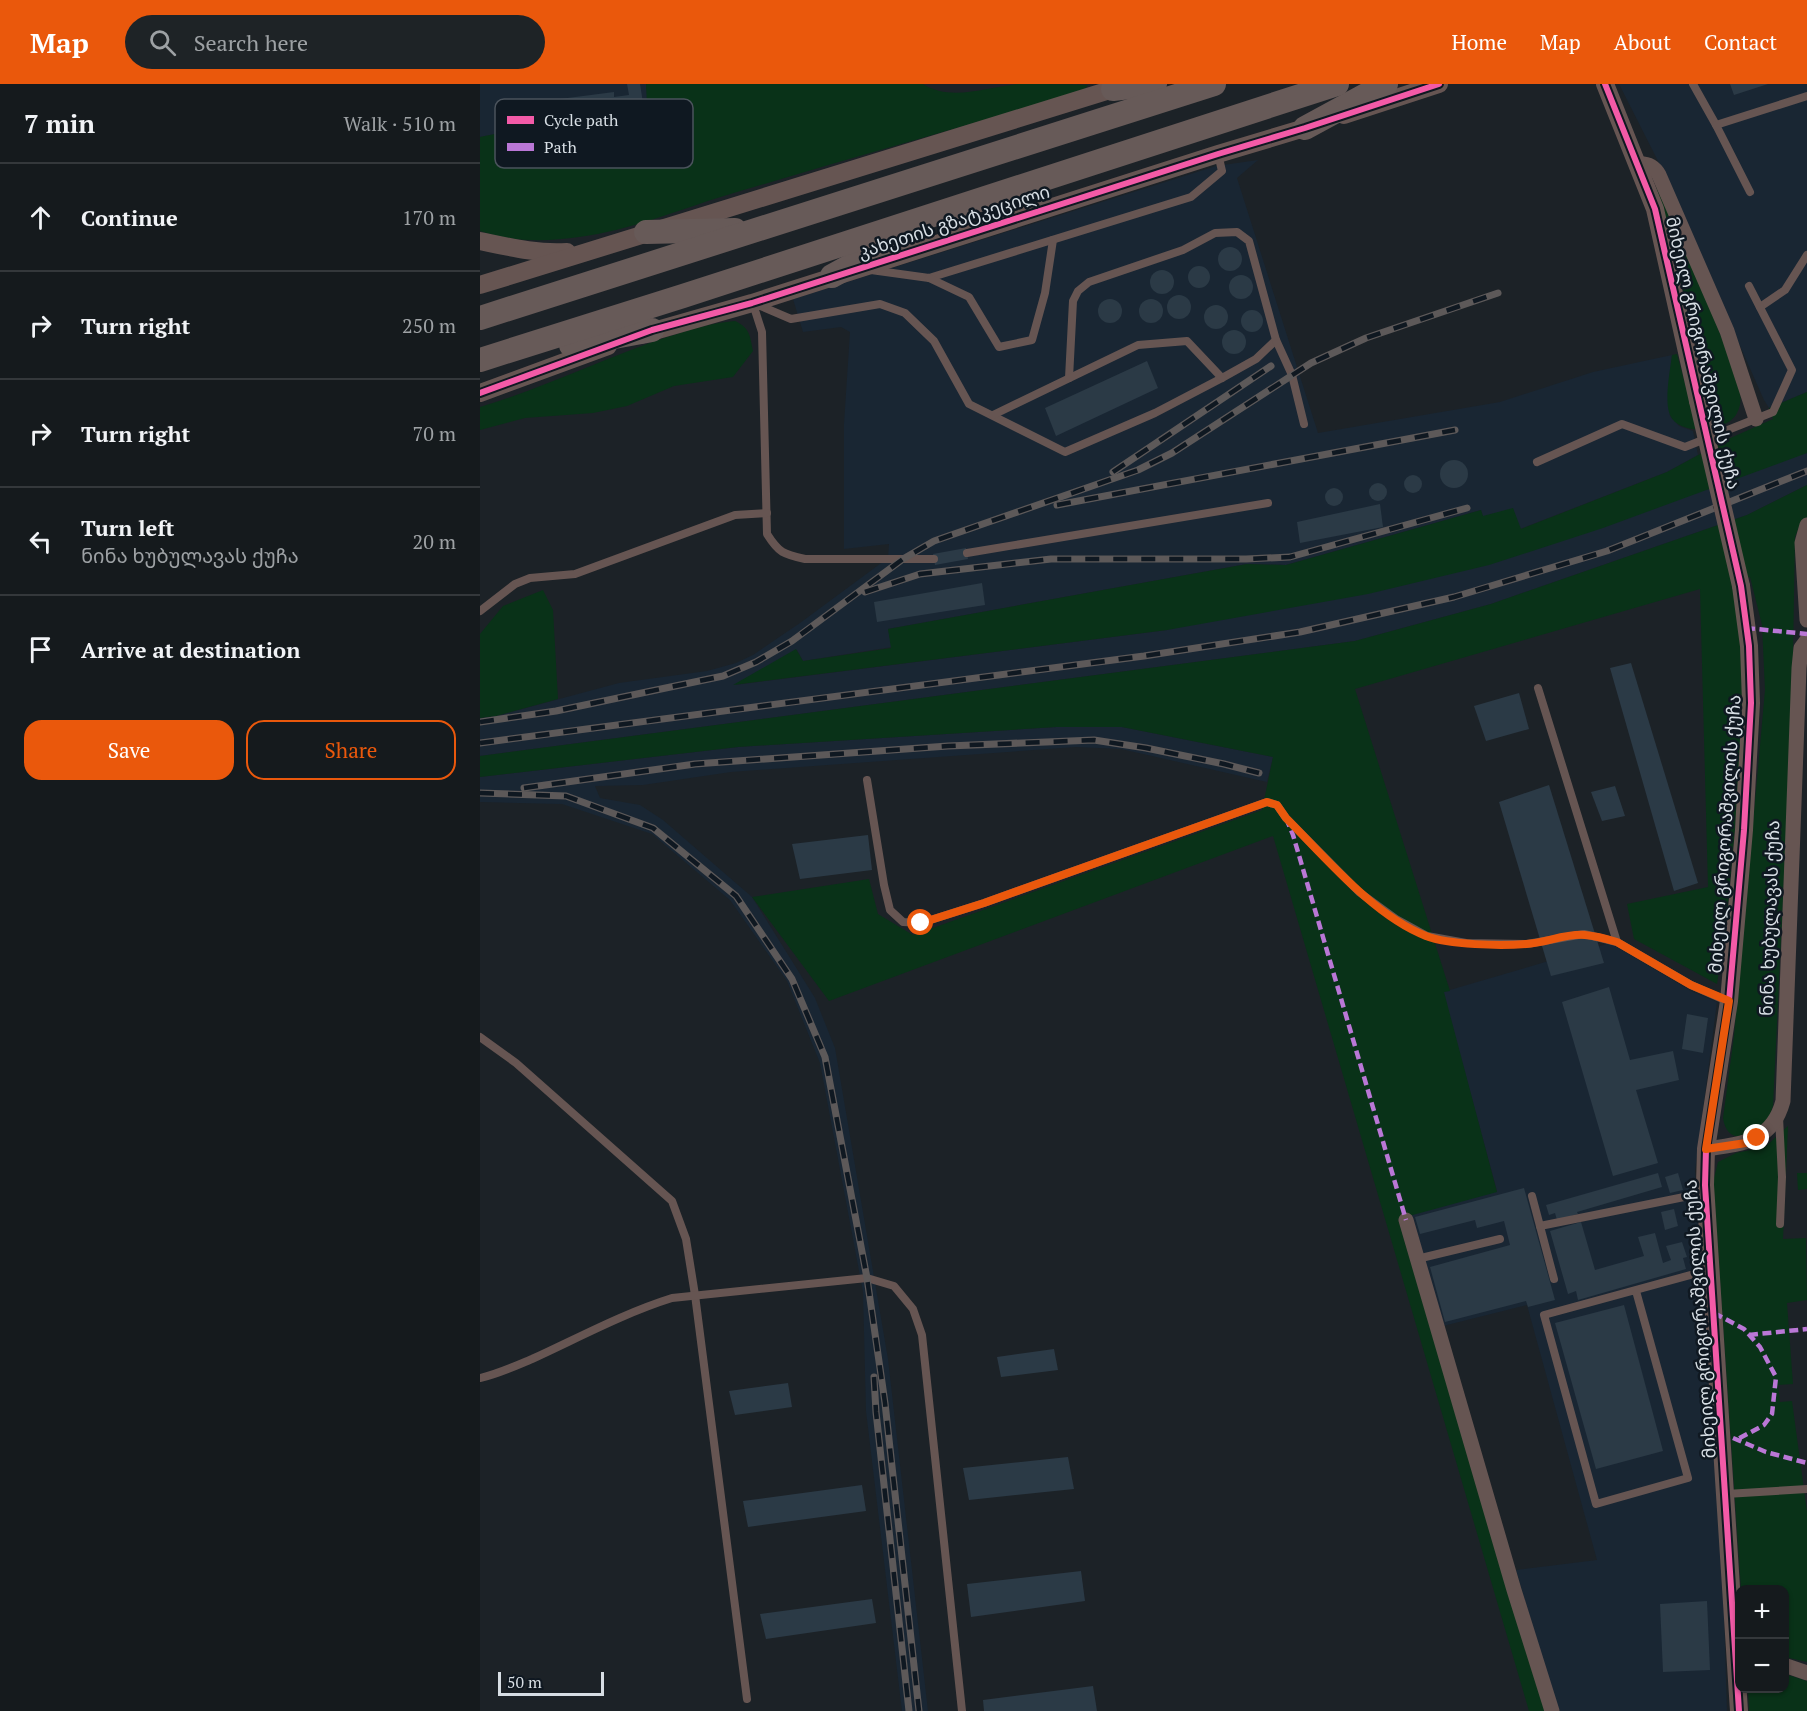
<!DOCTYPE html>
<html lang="en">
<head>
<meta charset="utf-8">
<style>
	body { margin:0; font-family:"PT Serif","Noto Sans Georgian",serif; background:#1e2326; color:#f1f3f6 }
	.controls { position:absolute; right:18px; bottom:18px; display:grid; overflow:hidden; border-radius:12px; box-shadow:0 2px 4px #0004 }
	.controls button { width:54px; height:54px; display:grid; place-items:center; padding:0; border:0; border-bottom:2px solid #34383b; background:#151a1d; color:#f1f3f6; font:30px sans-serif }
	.scale { position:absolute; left:18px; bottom:15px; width:106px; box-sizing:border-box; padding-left:6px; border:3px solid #d7dee4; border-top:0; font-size:16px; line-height:21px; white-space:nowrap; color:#d7dee4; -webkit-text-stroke:4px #0f1821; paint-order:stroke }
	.stop { position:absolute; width:18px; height:18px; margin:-14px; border:4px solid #ea580c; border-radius:50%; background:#fff }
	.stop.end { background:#ea580c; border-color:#fff; box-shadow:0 2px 6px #0008 }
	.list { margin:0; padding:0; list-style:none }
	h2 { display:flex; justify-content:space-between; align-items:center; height:78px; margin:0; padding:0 24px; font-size:26px }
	h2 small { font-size:20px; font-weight:400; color:#9da1a4 }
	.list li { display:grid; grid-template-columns:39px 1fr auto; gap:18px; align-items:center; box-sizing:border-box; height:108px; padding:0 24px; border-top:2px solid #34383b }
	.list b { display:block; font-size:22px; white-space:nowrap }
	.list p { margin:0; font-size:20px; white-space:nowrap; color:#9da1a4 }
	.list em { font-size:20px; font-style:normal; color:#9da1a4 }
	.actions { display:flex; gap:12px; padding:18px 24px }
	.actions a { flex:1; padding:14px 0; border:2px solid #ea580c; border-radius:18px; text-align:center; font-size:21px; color:#ea580c }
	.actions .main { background:#ea580c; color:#fff }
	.icon { flex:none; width:33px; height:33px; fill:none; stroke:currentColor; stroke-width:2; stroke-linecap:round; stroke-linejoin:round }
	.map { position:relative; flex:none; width:1327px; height:1627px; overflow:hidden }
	header { display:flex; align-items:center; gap:36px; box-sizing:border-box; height:84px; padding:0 30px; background:#ea580c; color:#fff }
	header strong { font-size:28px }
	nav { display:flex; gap:33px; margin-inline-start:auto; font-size:21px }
	.search { width:420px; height:54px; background:#1e2326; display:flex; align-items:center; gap:15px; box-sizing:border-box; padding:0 21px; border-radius:33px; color:#9da1a4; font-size:22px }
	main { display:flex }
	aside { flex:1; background:#151a1d }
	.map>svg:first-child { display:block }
	.built { fill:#192633 }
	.green { fill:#093218 }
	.building { fill:#2b3a46 }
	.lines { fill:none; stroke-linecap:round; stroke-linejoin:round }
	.service { stroke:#665552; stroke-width:8 }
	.minor { stroke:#665552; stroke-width:15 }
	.tertiary { stroke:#665552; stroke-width:18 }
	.trunk { stroke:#675a58; stroke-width:24 }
	.rail-casing { stroke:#5d5959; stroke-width:7 }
	.rail { stroke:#0f1821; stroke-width:4.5; stroke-dasharray:14; stroke-linecap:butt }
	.tertiary-bridge { stroke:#665552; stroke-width:18 }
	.quiet { stroke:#ba77d6; stroke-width:4.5; stroke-dasharray:9 4.5; stroke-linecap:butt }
	.cycleway-casing { stroke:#0f1821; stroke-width:10 }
	.cycleway { stroke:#f35aa7; stroke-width:6 }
	.route { stroke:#ea580c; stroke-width:8 }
	.labels { text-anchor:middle; stroke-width:5; stroke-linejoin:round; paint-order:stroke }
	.street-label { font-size:18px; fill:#d7dee4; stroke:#0f1821 }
	.key { fill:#0f1821; stroke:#4b535c; stroke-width:1.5 }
	.key-label { font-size:16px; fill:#d7dee4 }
</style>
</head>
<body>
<header>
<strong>Map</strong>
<div class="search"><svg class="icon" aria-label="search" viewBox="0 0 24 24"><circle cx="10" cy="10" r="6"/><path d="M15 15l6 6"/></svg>Search here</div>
<nav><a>Home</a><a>Map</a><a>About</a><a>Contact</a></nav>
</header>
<main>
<aside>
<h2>7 min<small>Walk · 510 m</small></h2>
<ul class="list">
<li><svg class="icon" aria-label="ahead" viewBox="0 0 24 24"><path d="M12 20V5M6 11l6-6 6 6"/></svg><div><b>Continue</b></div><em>170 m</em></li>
<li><svg class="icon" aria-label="right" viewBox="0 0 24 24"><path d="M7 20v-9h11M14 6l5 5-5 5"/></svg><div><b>Turn right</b></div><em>250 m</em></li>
<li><svg class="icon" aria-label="right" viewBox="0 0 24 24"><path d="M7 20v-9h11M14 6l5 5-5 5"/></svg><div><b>Turn right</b></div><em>70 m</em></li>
<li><svg class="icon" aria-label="left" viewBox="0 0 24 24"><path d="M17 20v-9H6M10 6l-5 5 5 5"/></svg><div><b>Turn left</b><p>ნინა ხუბულავას ქუჩა</p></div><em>20 m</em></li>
<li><svg class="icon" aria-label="arrive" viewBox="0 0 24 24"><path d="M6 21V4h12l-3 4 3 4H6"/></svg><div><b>Arrive at destination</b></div></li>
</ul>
<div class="actions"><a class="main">Save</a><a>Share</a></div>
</aside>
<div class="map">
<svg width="1327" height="1627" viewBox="0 0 1327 1627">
	<rect width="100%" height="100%" fill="#1c2227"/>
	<g class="built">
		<polygon points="0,0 166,0 168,20 0,53"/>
		<polygon points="1139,0 1327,0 1327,308 1289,324 1284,316 1179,79"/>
		<polygon points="778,76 757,94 838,349 1020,318 1113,288 1192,271 1188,319 1190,332 1199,342 1213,347 1218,371 1187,388 1040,445 1003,432 1001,426 806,481 767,480 408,545 412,563 323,577 317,566 255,601 687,546 1327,369 1327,401 1267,431 1011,520 875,557 0,672 0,634 16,632 139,599 227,587 256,579 273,571 320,539 408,474 409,460 364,465 364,340 370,248 361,243 323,248 313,215 736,82"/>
		<polygon points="576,643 642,643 793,673 787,698 641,665 596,663 251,688 163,701 115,702 120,714 160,721 183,736 272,813 335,914 355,964 408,1275 448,1627 422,1627 386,1327 383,1208 340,979 307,897 250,816 172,750 82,720 0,718 0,693 258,663"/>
		<polygon points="1130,859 1211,907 1237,918 1215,1087 1242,1463 1247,1627 1077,1627 1036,1486 1117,1476 1047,1221 963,1242 931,1130 1017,1107 963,908"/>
	</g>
	<g class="green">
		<path d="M166,0H443C470,18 508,3 538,0C555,0 593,0 608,1L603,7C488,41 372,74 257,108C205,123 153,146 99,153C66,158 31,158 0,147V53L167,20Z"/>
		<path d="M1175,98L1179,99L1256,289C1259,303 1264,316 1257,329C1248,348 1199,353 1190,331C1184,317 1190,287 1192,271L1197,270L1211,322L1232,318Z"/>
		<path d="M255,237C270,244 270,252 273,267L253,293L194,302L147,322L113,329L45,334L0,346V323C64,304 124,274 187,253C210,246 231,239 255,237Z"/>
		<polygon points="1327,308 1327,369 1123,444 1009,481 888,510 687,546 253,601 316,565 323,577 411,564 408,545 767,480 806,481 1001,426 1003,432 1033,424 1041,445 1187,388 1246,356 1293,335 1289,324"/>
		<path d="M1327,401V433L1321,438L1315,453L1312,627L1293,1022C1291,1028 1289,1035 1285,1039C1270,1055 1247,1061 1243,1034L1254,952L1285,606L1282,541L1270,493L1253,499L1267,620L1246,840L1237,900L1154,855L1147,820L1228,803L1220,505L875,605L970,907L964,908L1017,1108L918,1135L1066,1627H1049L793,752L349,917L272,813L389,795L398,830L433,851L782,726L793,673L642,643H576L258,663L0,693V672L875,557L1011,520L1267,431Z"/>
		<polygon points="63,506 73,526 78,615 16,632 0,634 0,550 23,522"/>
		<polygon points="1308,1042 1303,1155 1326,1154 1327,1216 1307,1219 1313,1300 1298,1301 1300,1318 1312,1317 1327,1428 1327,1578 1305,1573 1304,1506 1261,1505 1234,1106 1234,1094 1238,1078 1256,1069 1285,1063"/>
		<polygon points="1317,1089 1327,1089 1327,1105 1318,1106"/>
		<polygon points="1305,1590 1327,1597 1327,1627 1269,1627 1268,1605 1304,1604"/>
	</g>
	<g class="building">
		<polygon points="147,0 160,0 163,19 83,33 80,15 134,8 134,13 149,11"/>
		<polygon points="1250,0 1288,0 1254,11"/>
		<circle cx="750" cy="175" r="12"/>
		<circle cx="719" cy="193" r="11"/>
		<circle cx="682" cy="198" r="12"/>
		<circle cx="761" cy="203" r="12"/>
		<circle cx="699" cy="223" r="12"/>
		<circle cx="630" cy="227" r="12"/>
		<circle cx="671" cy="227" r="12"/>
		<circle cx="736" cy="233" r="12"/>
		<circle cx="772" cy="237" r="11"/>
		<circle cx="754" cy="258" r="12"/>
		<polygon points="667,277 678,304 576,352 565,324"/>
		<circle cx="974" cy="390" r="14"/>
		<circle cx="933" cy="400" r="9"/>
		<circle cx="898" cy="408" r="9"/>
		<circle cx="854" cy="413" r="9"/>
		<polygon points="900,420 903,443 820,459 817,438"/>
		<polygon points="486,464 488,475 455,481 453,470"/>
		<polygon points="502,499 505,521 397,538 394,518"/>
		<polygon points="1151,579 1218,799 1194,807 1130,584"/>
		<polygon points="1039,609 1049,645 1006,657 994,622"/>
		<polygon points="1069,701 1124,879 1071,892 1019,718"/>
		<polygon points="1135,702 1145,732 1122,737 1111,708"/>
		<polygon points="388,751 392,786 320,795 312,760"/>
		<polygon points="1129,903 1150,976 1193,967 1199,996 1156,1006 1178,1079 1133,1092 1082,918"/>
		<polygon points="1207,930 1228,934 1223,969 1202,965"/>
		<polygon points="1178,1089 1182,1103 1097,1128 1098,1130 1077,1136 1075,1129 1069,1131 1066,1121"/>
		<polygon points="1198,1089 1203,1106 1190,1109 1185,1093"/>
		<polygon points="1044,1104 1075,1216 1048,1223 1046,1217 965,1238 950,1183 1030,1161 1024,1137 997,1144 995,1136 940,1150 935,1133"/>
		<polygon points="1194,1125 1198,1142 1185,1146 1181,1128"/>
		<polygon points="1101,1138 1115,1186 1164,1172 1158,1153 1175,1149 1183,1179 1191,1176 1186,1162 1202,1158 1207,1173 1203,1174 1206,1185 1098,1216 1096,1207 1088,1210 1070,1147"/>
		<polygon points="1144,1221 1183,1367 1116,1385 1075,1239"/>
		<polygon points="574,1265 578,1286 521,1293 517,1273"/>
		<polygon points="308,1299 312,1323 255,1331 249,1307"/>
		<polygon points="588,1373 594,1405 489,1416 483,1384"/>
		<polygon points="382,1401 386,1427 268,1443 263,1417"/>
		<polygon points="601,1487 605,1517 491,1533 487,1500"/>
		<polygon points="392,1515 396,1539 286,1555 280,1530"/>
		<polygon points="1227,1517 1230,1586 1183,1588 1180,1520"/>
		<polygon points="613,1602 617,1627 504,1627 503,1616"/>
	</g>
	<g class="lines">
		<g class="service">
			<polyline points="1213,0 1236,41"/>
			<polyline points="1270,108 1236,41 1327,12"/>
			<polyline points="391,186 449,194 711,113 742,87 738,70"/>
			<polyline points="449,194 489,213 519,263 552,256 565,209 573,156"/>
			<path d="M273,220L282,248L287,450C299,469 303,470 325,475H454"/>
			<polyline points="276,220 311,235 400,220 425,229 454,257 489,320 585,368 675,329 742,294 776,275 796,256"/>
			<polyline points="1280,223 1305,206 1327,171"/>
			<polyline points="589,294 593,217 598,207 609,198 703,166 735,149 757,148 769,157 796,256 812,291 824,340"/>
			<polyline points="513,331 658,261 707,257 742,294"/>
			<polyline points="1057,378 1142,340 1205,363 1293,328 1312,286 1269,202"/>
			<polyline points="487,469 788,419"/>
			<polyline points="0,527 35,500 50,494 95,490 255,431 287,429"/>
			<polyline points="1058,604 1137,858 1211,901 1247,917"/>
			<polyline points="387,696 404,801 410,826 423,838 441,839 504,819 787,718 797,721 806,734 879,808 916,835 947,852 986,859 1047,860 1104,850 1137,858"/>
			<polyline points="0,953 36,979 192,1117 206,1155 215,1211 267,1615"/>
			<polyline points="1299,1033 1302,1093 1300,1140"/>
			<polyline points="1052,1112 1074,1195"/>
			<polyline points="1060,1142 1224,1109"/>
			<polyline points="937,1175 1020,1155"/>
			<polyline points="1156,1207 1208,1394 1116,1420 1064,1231 1229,1186"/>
			<path d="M0,1294C18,1290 35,1282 52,1275C98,1254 144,1229 192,1214L387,1194L414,1202L433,1225L442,1251L482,1627"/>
			<polyline points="1246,1410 1327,1405"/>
		</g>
		<g class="minor">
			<path d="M1157,80C1168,79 1174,82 1179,91L1247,247L1276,335"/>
			<polyline points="1327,441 1322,459 1327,536"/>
			<path d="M1226,1065C1262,1060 1292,1058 1303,1017L1319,584L1321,564L1327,556"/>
			<polyline points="926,1136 1034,1506 1072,1627"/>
			<polyline points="1304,1581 1327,1589"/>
		</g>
		<g class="tertiary">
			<polyline points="1125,0 1175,125 1218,317"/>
			<polyline points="864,31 959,0"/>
			<path d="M0,157C29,163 57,170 87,168"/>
			<polyline points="0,201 643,2"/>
			<polyline points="160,251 272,219 738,70 838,40"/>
			<polyline points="0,309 128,262"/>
			<polyline points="1259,1627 1225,1101 1226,1065 1249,917 1264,746 1271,619 1269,562 1261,502"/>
		</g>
		<g class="trunk">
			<polyline points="633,5 675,0"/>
			<polyline points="825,44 906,0"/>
			<polyline points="166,148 255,146"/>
			<polyline points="352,192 426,151"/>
			<polyline points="0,234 734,0"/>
			<polyline points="91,261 172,246"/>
			<polyline points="0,276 203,212 857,0"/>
		</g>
		<defs>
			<g id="rail">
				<polyline points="633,388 791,282"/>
				<polyline points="577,421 975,346"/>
				<polyline points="385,508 440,490 571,475 766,475 810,473 987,424"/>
				<polyline points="0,638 76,627 243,592 276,578 312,557 423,475 454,457 658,386 692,369 831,279 886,254 1018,209"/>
				<polyline points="0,659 664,572 820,548 974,513 1127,467 1327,387"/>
				<polyline points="44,704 215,680 468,662 614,656 666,664 744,680 779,689"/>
				<polyline points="0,709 86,712 173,744 256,812 312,895 345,973 387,1194 405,1319 439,1627"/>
				<polyline points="394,1293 396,1328 429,1627"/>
			</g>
		</defs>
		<use href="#rail" class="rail-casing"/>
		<use href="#rail" class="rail"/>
		<polyline class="tertiary-bridge" points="1218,317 1261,502"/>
		<g class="quiet">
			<polyline points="1266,544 1327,550"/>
			<polyline points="806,734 813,751 926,1136"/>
			<polyline points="1234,1229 1264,1245 1280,1263 1296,1293 1292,1330 1284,1341 1256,1356"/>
			<polyline points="1269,1251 1327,1245"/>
			<polyline points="1253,1354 1286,1368 1327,1379"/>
		</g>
		<defs>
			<g id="cycleway">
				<polyline points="1125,0 1175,125 1261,502 1269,562 1271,619 1264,746 1249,917 1226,1065 1225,1101 1259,1627"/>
				<polyline points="0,309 172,246 272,219 738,70 825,44 959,0"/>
			</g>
		</defs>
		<use href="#cycleway" class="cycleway-casing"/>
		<use href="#cycleway" class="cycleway"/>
	</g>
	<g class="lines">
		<path class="route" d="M441,839L504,819L787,718L797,721L806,734C845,773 894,832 946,852C970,861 1020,862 1046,860C1066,859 1086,849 1105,851C1116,852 1127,855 1137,858L1211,901L1249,917L1226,1065L1266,1059L1277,1054"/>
	</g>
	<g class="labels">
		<g class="street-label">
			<text transform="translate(474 138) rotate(-18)" y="6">კახეთის გზატკეცილი</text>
			<text transform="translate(1223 269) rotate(77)" y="6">მიხეილ გრიგორაშვილის ქუჩა</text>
			<text transform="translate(1245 750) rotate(-86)" y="6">მიხეილ გრიგორაშვილის ქუჩა</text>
			<text transform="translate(1290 834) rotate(-88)" y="6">ნინა ხუბულავას ქუჩა</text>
			<text transform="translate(1220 1235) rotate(-94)" y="6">მიხეილ გრიგორაშვილის ქუჩა</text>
		</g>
	</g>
	<rect x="15" y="15" width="198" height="69" rx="9" class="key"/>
	<rect x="27" y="32" width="27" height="8" fill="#f35aa7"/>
	<rect x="27" y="59" width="27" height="8" fill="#ba77d6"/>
	<g class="key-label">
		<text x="64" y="42">Cycle path</text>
		<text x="64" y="69">Path</text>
	</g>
</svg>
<div class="controls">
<button>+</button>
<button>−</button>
</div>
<div class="scale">50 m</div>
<div class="stop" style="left:441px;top:839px"></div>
<div class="stop end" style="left:1277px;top:1054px"></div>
</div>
</main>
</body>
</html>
